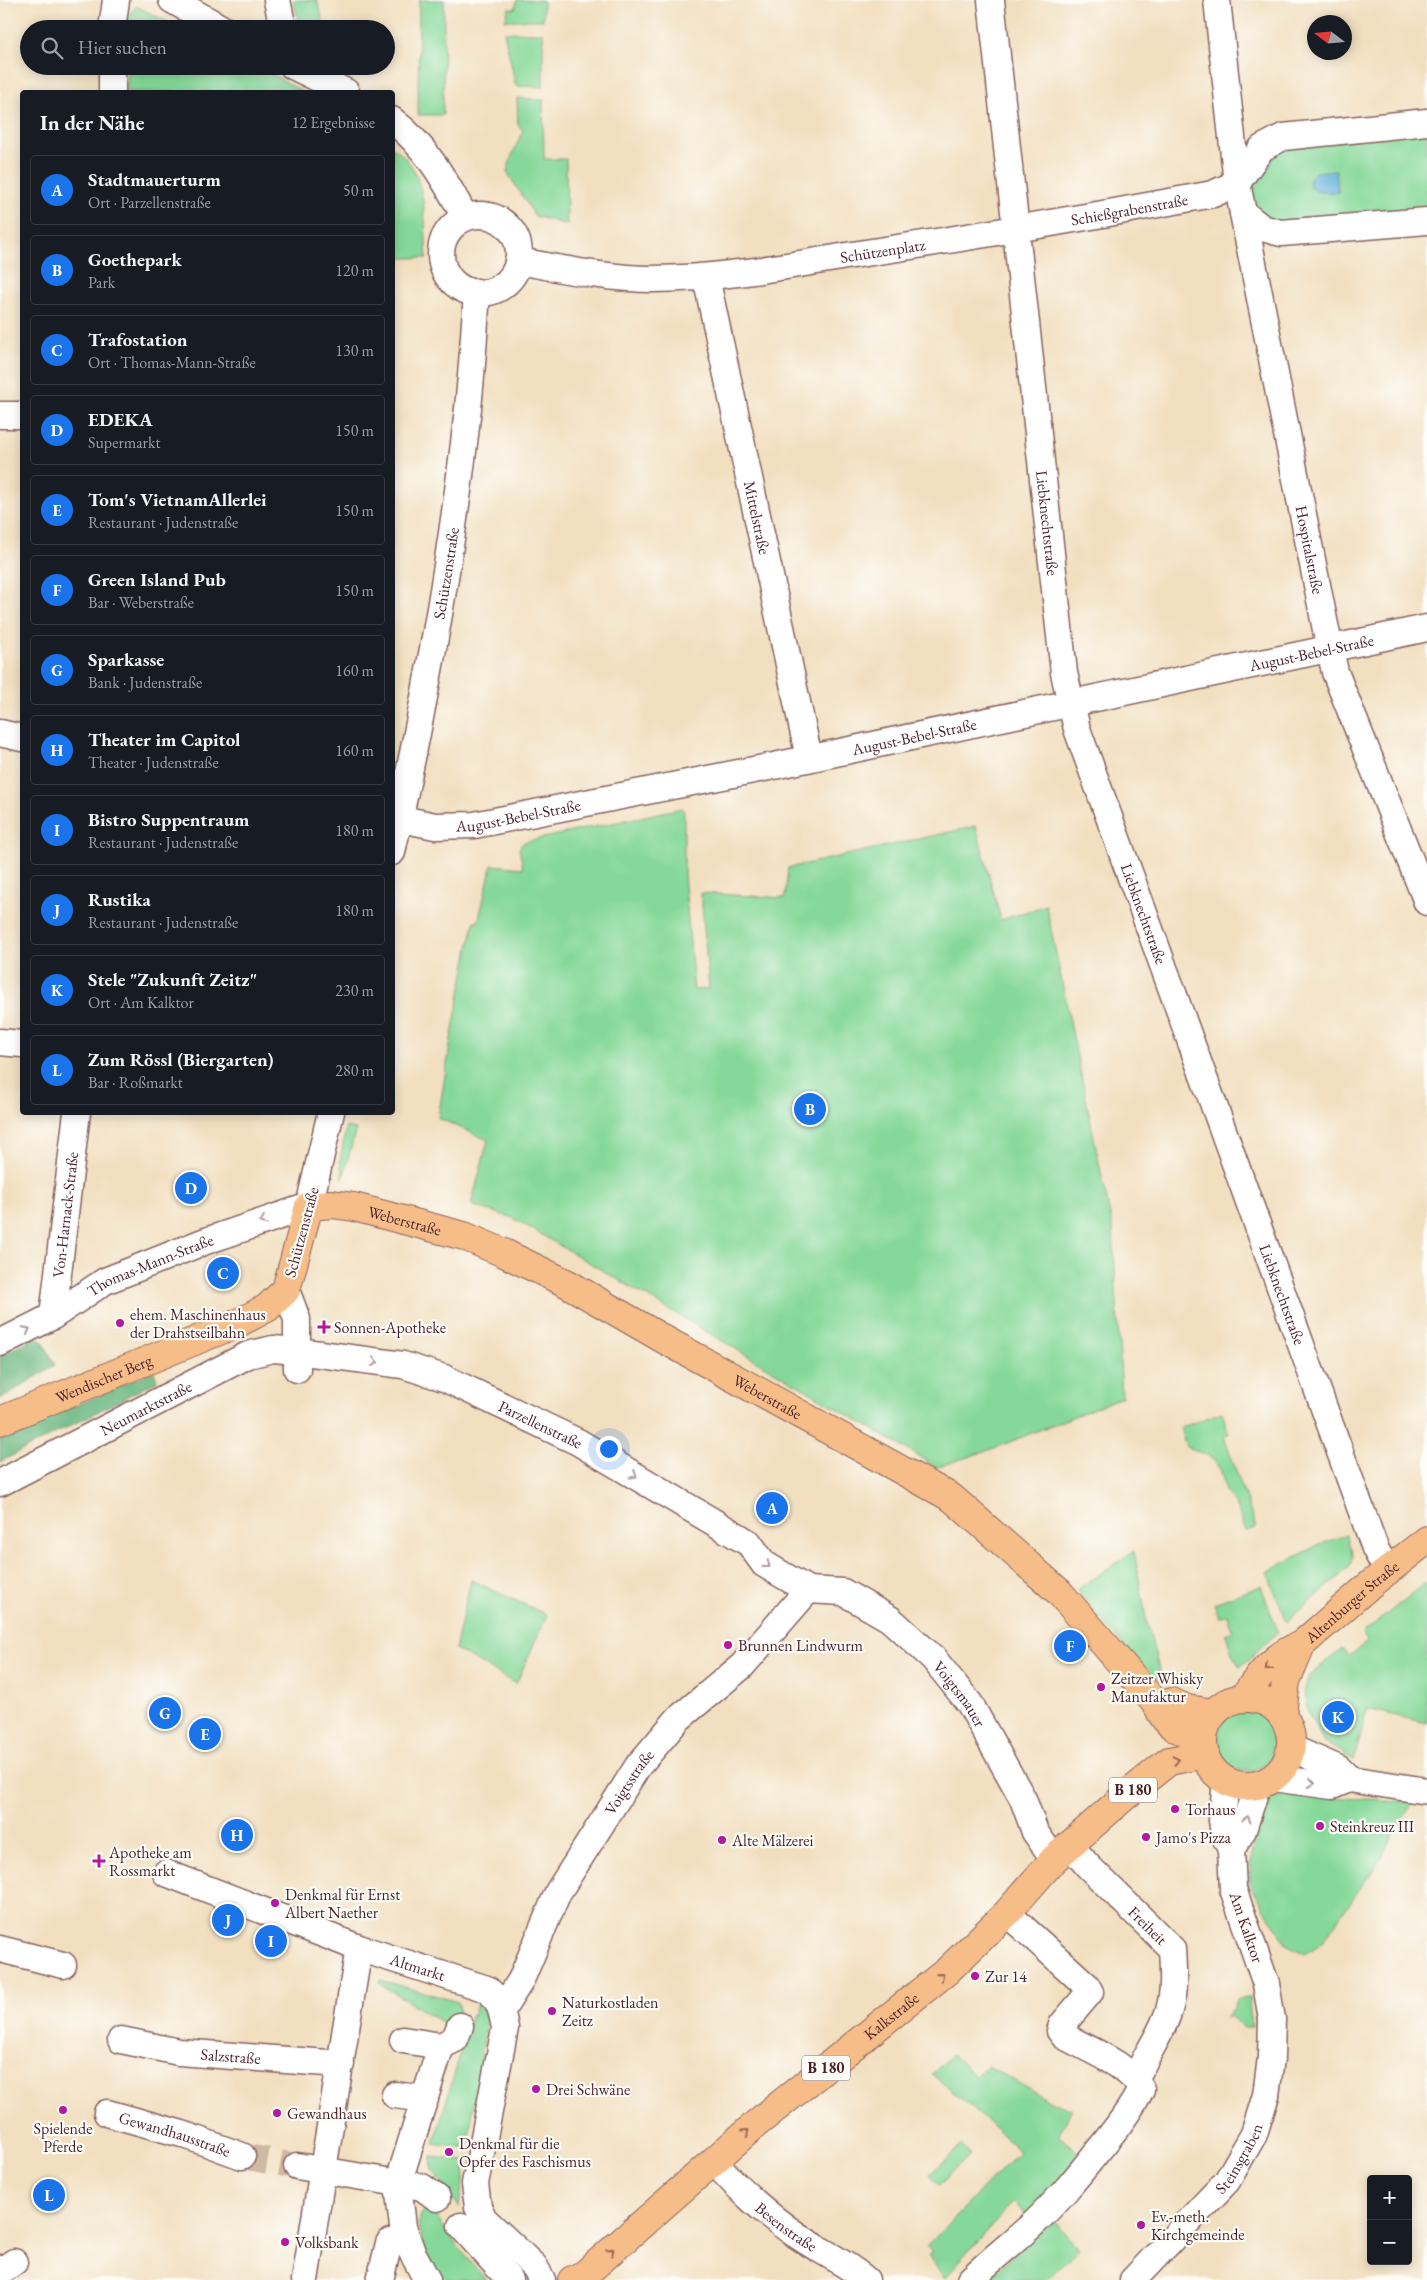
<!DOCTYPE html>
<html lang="de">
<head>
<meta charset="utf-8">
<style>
	body { margin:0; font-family:"EB Garamond",serif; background:#242831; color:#f1f3f6 }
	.controls { position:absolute; right:15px; bottom:15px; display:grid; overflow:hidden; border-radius:5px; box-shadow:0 2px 12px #0003 }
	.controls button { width:45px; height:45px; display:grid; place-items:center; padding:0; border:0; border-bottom:1px solid #363941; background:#171b24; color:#f1f3f6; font:25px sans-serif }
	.compass { position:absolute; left:1307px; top:15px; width:45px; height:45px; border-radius:50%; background:#171b24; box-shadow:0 2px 12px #0003; rotate:286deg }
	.you { position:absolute; left:608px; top:1448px; width:18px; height:18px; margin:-12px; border:4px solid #fff; border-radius:50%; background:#1a73e8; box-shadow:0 0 0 8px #1a73e833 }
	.badge { display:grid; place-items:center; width:32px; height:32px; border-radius:50%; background:#1a73e8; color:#fff; font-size:16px; font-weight:700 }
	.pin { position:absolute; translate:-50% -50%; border:2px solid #fff; box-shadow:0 1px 5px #0006 }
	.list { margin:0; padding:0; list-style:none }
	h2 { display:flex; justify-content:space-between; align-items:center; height:65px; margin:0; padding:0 20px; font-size:21px }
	h2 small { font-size:16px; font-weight:400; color:#9ea1a6 }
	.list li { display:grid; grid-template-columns:32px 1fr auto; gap:15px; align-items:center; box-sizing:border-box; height:70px; margin:0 10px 10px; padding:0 10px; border:1px solid #363941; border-radius:5px }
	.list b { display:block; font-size:19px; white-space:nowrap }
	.list p { margin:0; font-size:16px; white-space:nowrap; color:#9ea1a6 }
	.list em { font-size:16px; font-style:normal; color:#9ea1a6 }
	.icon { flex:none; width:28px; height:28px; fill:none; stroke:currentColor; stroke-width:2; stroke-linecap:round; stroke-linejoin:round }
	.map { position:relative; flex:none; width:1427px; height:2280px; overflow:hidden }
	.search { position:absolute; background:#171b24; box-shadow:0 2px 12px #0003; left:20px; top:20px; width:375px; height:55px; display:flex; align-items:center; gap:12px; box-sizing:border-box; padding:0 18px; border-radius:28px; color:#9ea1a6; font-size:19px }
	.panel { position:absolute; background:#171b24; box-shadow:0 2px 12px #0003; left:20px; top:90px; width:375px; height:1025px; border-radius:5px }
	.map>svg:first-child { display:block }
	.green { fill:#85d899; stroke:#687c62 }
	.forest { fill:#6cb881; stroke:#5b6c56 }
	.water { fill:#62b1dc; stroke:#566884 }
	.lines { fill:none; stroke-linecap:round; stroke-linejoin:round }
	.street-tunnel { stroke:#d0b9a2; stroke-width:26; stroke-dasharray:26 13; stroke-linecap:butt }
	.street-casing { stroke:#85625f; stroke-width:29 }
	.primary-casing { stroke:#85625f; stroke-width:30 }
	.street { stroke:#fff; stroke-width:26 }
	.primary { stroke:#f7bd88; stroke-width:28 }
	.oneway { stroke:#ae9aa0 }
	.oneway2 { stroke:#986655 }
	.poi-dot { fill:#b5179e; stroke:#fdfcf7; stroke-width:2 }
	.labels { text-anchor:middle; stroke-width:4.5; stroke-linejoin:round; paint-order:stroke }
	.shield { fill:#fdfcf7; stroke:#806168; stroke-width:1 }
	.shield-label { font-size:15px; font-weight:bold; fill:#4a1f2b }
	.street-label { font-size:16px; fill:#4a1f2b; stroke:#fdfcf7 }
	.poi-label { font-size:16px; fill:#4a1f2b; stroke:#fdfcf7; text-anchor:start }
</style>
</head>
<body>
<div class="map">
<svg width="1427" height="2280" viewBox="0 0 1427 2280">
	<rect width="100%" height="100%" fill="#fdfcf7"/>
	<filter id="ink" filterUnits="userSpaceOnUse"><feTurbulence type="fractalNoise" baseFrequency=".02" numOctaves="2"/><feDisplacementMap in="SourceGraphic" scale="10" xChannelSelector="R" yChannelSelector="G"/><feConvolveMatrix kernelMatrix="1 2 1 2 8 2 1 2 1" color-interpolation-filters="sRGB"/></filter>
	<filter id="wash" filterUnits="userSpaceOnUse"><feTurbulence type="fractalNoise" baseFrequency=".0096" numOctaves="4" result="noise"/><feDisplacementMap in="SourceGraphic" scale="20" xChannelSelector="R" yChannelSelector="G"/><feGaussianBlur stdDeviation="1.12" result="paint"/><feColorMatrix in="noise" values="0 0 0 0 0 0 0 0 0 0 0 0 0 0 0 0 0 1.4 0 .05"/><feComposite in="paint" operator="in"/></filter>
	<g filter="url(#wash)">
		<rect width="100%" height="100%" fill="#f2dfc0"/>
		<g class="green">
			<polygon points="293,0 317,0 325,29 301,29"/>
			<polygon points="419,0 444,0 443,115 418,115"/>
			<polygon points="517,0 543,0 543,20 505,20 509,8 515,9"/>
			<polygon points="136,6 182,29 126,29 126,19"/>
			<polygon points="504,32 543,33 543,87 516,86"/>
			<polygon points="127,66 257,66 303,92 127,92"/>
			<polygon points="517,98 543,100 544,159 566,159 567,225 535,216 507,172 512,155 523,131 518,124"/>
			<polygon points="1427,128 1427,216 1264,223 1242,184 1265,152"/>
			<path d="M392,147C429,169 424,221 427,258H393Z"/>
			<polygon points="682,808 684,812 684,874 694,990 709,989 701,893 785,898 788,868 976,826 1001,920 1046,905 1113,1230 1122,1397 992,1449 937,1467 513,1218 471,1205 488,1140 438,1118 451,1039 474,922 478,922 492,865 523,868 519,848 524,842"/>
			<polygon points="346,1127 356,1129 343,1178 340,1161"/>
			<polygon points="1222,1412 1229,1434 1224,1436 1256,1528 1246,1531 1236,1506 1225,1491 1221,1471 1214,1461 1207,1455 1186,1447 1180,1428"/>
			<path d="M1347,1535C1351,1547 1355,1556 1349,1568L1287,1622L1267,1572L1320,1544Z"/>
			<polygon points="1134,1551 1147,1623 1162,1681 1143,1670 1077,1590"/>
			<polygon points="471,1580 547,1615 516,1684 455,1649"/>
			<polygon points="1427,1582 1427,1723 1367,1709 1354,1760 1324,1742 1308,1713 1304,1693 1309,1676 1342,1649 1348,1657 1368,1641 1363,1633"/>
			<polygon points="1261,1586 1278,1632 1240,1667 1232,1654 1226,1634 1233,1631 1228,1614 1219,1617 1214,1603"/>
			<circle cx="1246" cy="1741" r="30"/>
			<path d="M1282,1795C1326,1798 1370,1798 1414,1802L1395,1829L1382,1857L1323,1941L1305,1954L1286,1944L1249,1883L1254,1832L1268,1801Z"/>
			<path d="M381,1980L458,2002C461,2008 458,2022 452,2026L446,2025L380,1984Z"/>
			<polygon points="1249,1998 1251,2027 1243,2027 1230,2016 1225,2018 1234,2009 1237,1999"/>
			<polygon points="477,2004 483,2009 487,2020 467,2148 434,2143 471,2017"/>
			<polygon points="952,2055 976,2076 988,2066 1054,2103 1072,2110 1058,2135 1081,2155 1027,2216 1014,2202 945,2277 928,2256 932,2252 927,2246 1019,2152 1009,2140 932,2074"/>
			<polygon points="962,2145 970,2155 939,2185 930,2174"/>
			<polygon points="432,2157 466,2161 459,2207 431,2167"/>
			<path d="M428,2204L454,2242L486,2280H440C432,2265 416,2235 419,2218C420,2214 425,2208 428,2204Z"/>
			<polygon points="1052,2219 1079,2249 1046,2280 987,2280"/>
		</g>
		<g class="forest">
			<polygon points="36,1337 43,1342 55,1365 0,1399 0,1356"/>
			<polygon points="154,1371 157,1381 0,1462 0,1439"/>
		</g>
		<polygon class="water" points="1336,170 1338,192 1318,192 1310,187 1309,180 1315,172"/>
	</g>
	<g filter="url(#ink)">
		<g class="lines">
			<polyline class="street-tunnel" points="242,2156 297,2166"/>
			<defs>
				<g id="street">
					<polyline points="172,0 223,29"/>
					<polyline points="277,0 281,19 279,29"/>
					<path id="s1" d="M991,0L1064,673L1077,729L1375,1548L1387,1571"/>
					<path id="s2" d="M1217,0L1237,183L1330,650L1335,672L1427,902"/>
					<polyline points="112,29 116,0"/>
					<polyline points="112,66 112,92"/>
					<polyline points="293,66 346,92"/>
					<path d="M392,120C426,146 445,180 465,217"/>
					<polyline points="1243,213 1262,228 1281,233 1427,221"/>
					<circle cx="480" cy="254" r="39"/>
					<path id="s3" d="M518,261C563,269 608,279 653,279C722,279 791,265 859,254C978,236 1096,216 1213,194L1237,183L1262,148L1283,137L1427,122"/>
					<path id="s4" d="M706,277L809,758"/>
					<polyline points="0,415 22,415"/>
					<polyline points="0,733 22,738"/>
					<path id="s5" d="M392,817L435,826L474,825L774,766L1427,628"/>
					<path id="s6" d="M392,852C424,708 451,563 467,417C472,375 474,334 477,292"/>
					<polyline points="0,1042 22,1044"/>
					<polyline points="286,1290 297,1319 297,1369"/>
					<path id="s7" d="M53,1316L77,1112"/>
					<path id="s8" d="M0,1343L53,1316L105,1281L203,1242L309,1206L331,1112"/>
					<path id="s9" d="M0,1483L248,1355L273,1349L297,1351L403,1365L444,1378L578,1442L749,1543L764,1564L808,1590L843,1592L890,1619L933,1658L970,1704L1023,1799L1035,1832L1054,1859"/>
					<polyline points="1291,1748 1339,1769 1349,1779"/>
					<polyline points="1273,1778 1332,1786 1349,1779 1427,1791"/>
					<path id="s10" d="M1070,1845L1088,1866L1172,1949C1173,1968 1175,1991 1169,2010C1162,2035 1144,2055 1136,2080"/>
					<polyline points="1231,1850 1243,1830 1257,1786"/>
					<polyline points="166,1873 359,1948"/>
					<polyline points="0,1949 63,1965"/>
					<path id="s11" d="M502,2010L521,1980L558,1892L638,1766L678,1719L742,1666L808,1590"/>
					<path id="s12" d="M121,2040L179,2052L341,2064"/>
					<polyline points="403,2040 441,2046"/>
					<polyline points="395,2095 425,2099"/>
					<path id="s13" d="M107,2113L182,2134L242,2156"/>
					<path id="s14" d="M714,2161C736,2187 769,2217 798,2236C820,2251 845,2262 866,2280"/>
					<polyline points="297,2166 422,2187 437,2198"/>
					<polyline points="461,2226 510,2280"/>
					<polyline points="0,2272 14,2262"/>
					<path id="s15" d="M305,2280L359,1948L487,1989C500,2000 502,2012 505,2028L475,2184L478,2207L484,2219L535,2267L542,2280"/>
					<polyline points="380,2280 389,2243 406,2236"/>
					<polyline points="427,2280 412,2252 403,2227 398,2184 441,2046 455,2039 460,2026"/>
					<path d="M970,2280C990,2260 1013,2243 1033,2224C1057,2202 1077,2177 1097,2152C1113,2133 1130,2112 1141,2089C1130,2065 1087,2049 1064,2036L1060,2031L1062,2025L1090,1992L1086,1985L1007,1913"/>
					<path id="s16" d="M1133,2280L1227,2181L1254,2134L1266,2095L1271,2058L1272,2019L1266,1984L1233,1889L1231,1850L1224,1834L1222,1820L1226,1781"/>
				</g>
				<g id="primary">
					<path id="s17" d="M0,1421L197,1340L238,1323L267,1308L286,1290L309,1206L332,1204L354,1207L464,1236L504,1253L568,1284L665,1340L952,1498L1059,1592L1158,1706C1166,1728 1183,1732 1203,1738"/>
					<circle cx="1247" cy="1742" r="44"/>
					<path d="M1243,1698C1259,1675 1274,1655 1301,1645"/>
					<polyline points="1158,1706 1172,1702 1187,1709 1214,1713"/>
					<path id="s18" d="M1282,1715L1286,1681L1301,1645L1372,1583L1427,1540"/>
					<path id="s19" d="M572,2280L585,2274L757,2123L947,1971L1007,1913L1054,1859L1124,1797L1169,1761L1205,1754"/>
				</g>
			</defs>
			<use href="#street" class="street-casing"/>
			<use href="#primary" class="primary-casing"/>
			<use href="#street" class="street"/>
			<use href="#primary" class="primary"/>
		</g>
		<defs><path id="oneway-chevron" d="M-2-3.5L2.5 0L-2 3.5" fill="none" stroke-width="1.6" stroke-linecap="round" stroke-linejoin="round" transform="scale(1.25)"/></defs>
		<g class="oneway">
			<use href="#oneway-chevron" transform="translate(263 1221) rotate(161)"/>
			<use href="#oneway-chevron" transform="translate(27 1330) rotate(-28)"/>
			<use href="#oneway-chevron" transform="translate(375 1362) rotate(7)"/>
			<use href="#oneway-chevron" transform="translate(634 1475) rotate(31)"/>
			<use href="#oneway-chevron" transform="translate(767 1565) rotate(37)"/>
			<use href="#oneway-chevron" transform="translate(1312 1783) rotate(8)"/>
			<use href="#oneway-chevron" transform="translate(1247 1819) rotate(-74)"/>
		</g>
		<g class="oneway2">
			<use href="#oneway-chevron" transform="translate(1268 1667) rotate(137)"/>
			<use href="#oneway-chevron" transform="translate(1176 1760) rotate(-13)"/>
			<use href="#oneway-chevron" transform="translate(941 1976) rotate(-39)"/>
			<use href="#oneway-chevron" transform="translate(746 2132) rotate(-42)"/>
			<use href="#oneway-chevron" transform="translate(611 2251) rotate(-41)"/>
		</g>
	</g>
	<g class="poi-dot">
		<circle cx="120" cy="1323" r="5"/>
		<path d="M321.5 1319.5h5v5h5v5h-5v5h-5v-5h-5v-5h5z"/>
		<circle cx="728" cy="1645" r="5"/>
		<circle cx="1101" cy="1687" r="5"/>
		<circle cx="1175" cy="1809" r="5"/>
		<circle cx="1320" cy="1826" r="5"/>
		<circle cx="1146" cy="1837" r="5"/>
		<circle cx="722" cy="1840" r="5"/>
		<path d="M96.5 1853.5h5v5h5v5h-5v5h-5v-5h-5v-5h5z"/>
		<circle cx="275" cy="1903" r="5"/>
		<circle cx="975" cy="1976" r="5"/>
		<circle cx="552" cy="2011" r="5"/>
		<circle cx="536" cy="2089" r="5"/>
		<circle cx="63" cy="2110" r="5"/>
		<circle cx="277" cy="2113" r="5"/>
		<circle cx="449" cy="2152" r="5"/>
		<circle cx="1141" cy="2225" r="5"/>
		<circle cx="285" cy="2242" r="5"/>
	</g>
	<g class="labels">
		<g class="shield">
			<rect x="1109" y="1777.5" width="48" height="25" rx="4"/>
			<rect x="802" y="2055.5" width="48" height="25" rx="4"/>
		</g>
		<g class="shield-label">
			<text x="1133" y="1795">B 180</text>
			<text x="826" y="2073">B 180</text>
		</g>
		<g class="street-label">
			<text dy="6" stroke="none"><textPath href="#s3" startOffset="618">Schießgrabenstraße</textPath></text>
			<text dy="6" stroke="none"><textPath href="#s3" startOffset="368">Schützenplatz</textPath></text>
			<text dy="6" stroke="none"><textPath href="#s4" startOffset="246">Mittelstraße</textPath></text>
			<text dy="6" stroke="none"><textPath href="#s1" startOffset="526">Liebknechtstraße</textPath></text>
			<text dy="6" stroke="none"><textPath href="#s2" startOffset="558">Hospitalstraße</textPath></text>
			<text dy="6" stroke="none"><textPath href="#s6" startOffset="284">Schützenstraße</textPath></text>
			<text dy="6" stroke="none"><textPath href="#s5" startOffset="938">August-Bebel-Straße</textPath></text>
			<text dy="6" stroke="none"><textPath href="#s5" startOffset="532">August-Bebel-Straße</textPath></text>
			<text dy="6" stroke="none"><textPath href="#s5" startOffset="128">August-Bebel-Straße</textPath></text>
			<text dy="6" stroke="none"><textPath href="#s1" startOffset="931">Liebknechtstraße</textPath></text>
			<text dy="6" stroke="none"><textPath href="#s7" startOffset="102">Von-Harnack-Straße</textPath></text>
			<text dy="6" stroke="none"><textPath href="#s17" startOffset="501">Weberstraße</textPath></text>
			<text transform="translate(301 1232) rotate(-75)" y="6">Schützenstraße</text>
			<text dy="6" stroke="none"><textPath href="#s8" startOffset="170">Thomas-Mann-Straße</textPath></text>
			<text dy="6" stroke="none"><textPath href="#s1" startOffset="1336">Liebknechtstraße</textPath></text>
			<text dy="6" stroke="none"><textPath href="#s17" startOffset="112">Wendischer Berg</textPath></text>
			<text dy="6" stroke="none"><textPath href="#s17" startOffset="906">Weberstraße</textPath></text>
			<text dy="6" stroke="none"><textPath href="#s9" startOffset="164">Neumarktstraße</textPath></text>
			<text dy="6" stroke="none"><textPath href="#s9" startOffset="586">Parzellenstraße</textPath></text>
			<text dy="6" stroke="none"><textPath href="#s18" startOffset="140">Altenburger Straße</textPath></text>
			<text dy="6" stroke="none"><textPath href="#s9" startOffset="1095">Voigtsmauer</textPath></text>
			<text dy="6" stroke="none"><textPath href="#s11" startOffset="262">Voigtsstraße</textPath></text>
			<text dy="6" stroke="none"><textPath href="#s10" startOffset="112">Freiheit</textPath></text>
			<text transform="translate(1247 1927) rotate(71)" y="6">Am Kalktor</text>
			<text dy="6" stroke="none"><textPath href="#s15" startOffset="398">Altmarkt</textPath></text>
			<text dy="6" stroke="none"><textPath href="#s19" startOffset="415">Kalkstraße</textPath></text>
			<text dy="6" stroke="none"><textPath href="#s12" startOffset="111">Salzstraße</textPath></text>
			<text dy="6" stroke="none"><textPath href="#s13" startOffset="71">Gewandhausstraße</textPath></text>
			<text dy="6" stroke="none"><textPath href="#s16" startOffset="162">Steinsgraben</textPath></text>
			<text dy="6" stroke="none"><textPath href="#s14" startOffset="98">Besenstraße</textPath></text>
		</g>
		<g class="poi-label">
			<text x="130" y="1320">ehem. Maschinenhaus<tspan x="130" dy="18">der Drahstseilbahn</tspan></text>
			<text x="334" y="1333">Sonnen-Apotheke</text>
			<text x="738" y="1651">Brunnen Lindwurm</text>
			<text x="1111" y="1684">Zeitzer Whisky<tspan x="1111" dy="18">Manufaktur</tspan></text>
			<text x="1185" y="1815">Torhaus</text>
			<text x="1330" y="1832">Steinkreuz III</text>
			<text x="1156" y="1843">Jamo's Pizza</text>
			<text x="732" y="1846">Alte Mälzerei</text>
			<text x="109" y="1858">Apotheke am<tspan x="109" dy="18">Rossmarkt</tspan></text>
			<text x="285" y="1900">Denkmal für Ernst<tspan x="285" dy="18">Albert Naether</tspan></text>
			<text x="985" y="1982">Zur 14</text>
			<text x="562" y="2008">Naturkostladen<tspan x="562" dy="18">Zeitz</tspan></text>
			<text x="546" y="2095">Drei Schwäne</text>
			<text x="287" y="2119">Gewandhaus</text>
			<text x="63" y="2134" text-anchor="middle">Spielende<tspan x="63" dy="18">Pferde</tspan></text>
			<text x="459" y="2149">Denkmal für die<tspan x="459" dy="18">Opfer des Faschismus</tspan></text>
			<text x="1151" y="2222">Ev.-meth.<tspan x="1151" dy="18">Kirchgemeinde</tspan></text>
			<text x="295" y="2248">Volksbank</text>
		</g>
	</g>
</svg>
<div class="controls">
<button>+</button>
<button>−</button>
</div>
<svg class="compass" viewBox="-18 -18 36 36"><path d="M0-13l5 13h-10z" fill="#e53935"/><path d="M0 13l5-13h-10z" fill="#9ea1a6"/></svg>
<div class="you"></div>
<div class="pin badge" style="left:772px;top:1508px">A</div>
<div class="pin badge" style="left:810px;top:1109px">B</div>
<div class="pin badge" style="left:223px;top:1273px">C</div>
<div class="pin badge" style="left:191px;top:1188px">D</div>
<div class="pin badge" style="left:205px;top:1734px">E</div>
<div class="pin badge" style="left:1070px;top:1646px">F</div>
<div class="pin badge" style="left:165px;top:1713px">G</div>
<div class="pin badge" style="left:237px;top:1835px">H</div>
<div class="pin badge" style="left:271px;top:1941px">I</div>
<div class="pin badge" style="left:228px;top:1920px">J</div>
<div class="pin badge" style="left:1338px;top:1717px">K</div>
<div class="pin badge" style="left:49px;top:2195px">L</div>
<div class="search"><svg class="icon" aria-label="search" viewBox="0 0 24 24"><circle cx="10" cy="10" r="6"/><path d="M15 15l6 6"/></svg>Hier suchen</div>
<section class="panel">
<h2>In der Nähe<small>12 Ergebnisse</small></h2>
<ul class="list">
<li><span class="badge">A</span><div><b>Stadtmauerturm</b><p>Ort · Parzellenstraße</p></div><em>50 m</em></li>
<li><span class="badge">B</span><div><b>Goethepark</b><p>Park</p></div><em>120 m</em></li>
<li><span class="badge">C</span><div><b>Trafostation</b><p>Ort · Thomas-Mann-Straße</p></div><em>130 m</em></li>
<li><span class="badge">D</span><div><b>EDEKA</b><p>Supermarkt</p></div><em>150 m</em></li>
<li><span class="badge">E</span><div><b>Tom's VietnamAllerlei</b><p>Restaurant · Judenstraße</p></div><em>150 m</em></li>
<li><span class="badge">F</span><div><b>Green Island Pub</b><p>Bar · Weberstraße</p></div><em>150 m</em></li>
<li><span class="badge">G</span><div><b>Sparkasse</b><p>Bank · Judenstraße</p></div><em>160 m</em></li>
<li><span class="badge">H</span><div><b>Theater im Capitol</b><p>Theater · Judenstraße</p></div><em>160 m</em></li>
<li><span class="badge">I</span><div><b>Bistro Suppentraum</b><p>Restaurant · Judenstraße</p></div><em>180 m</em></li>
<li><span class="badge">J</span><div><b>Rustika</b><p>Restaurant · Judenstraße</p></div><em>180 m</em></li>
<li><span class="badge">K</span><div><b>Stele &quot;Zukunft Zeitz&quot;</b><p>Ort · Am Kalktor</p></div><em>230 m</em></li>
<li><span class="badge">L</span><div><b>Zum Rössl (Biergarten)</b><p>Bar · Roßmarkt</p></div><em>280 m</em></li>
</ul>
</section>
</div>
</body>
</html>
